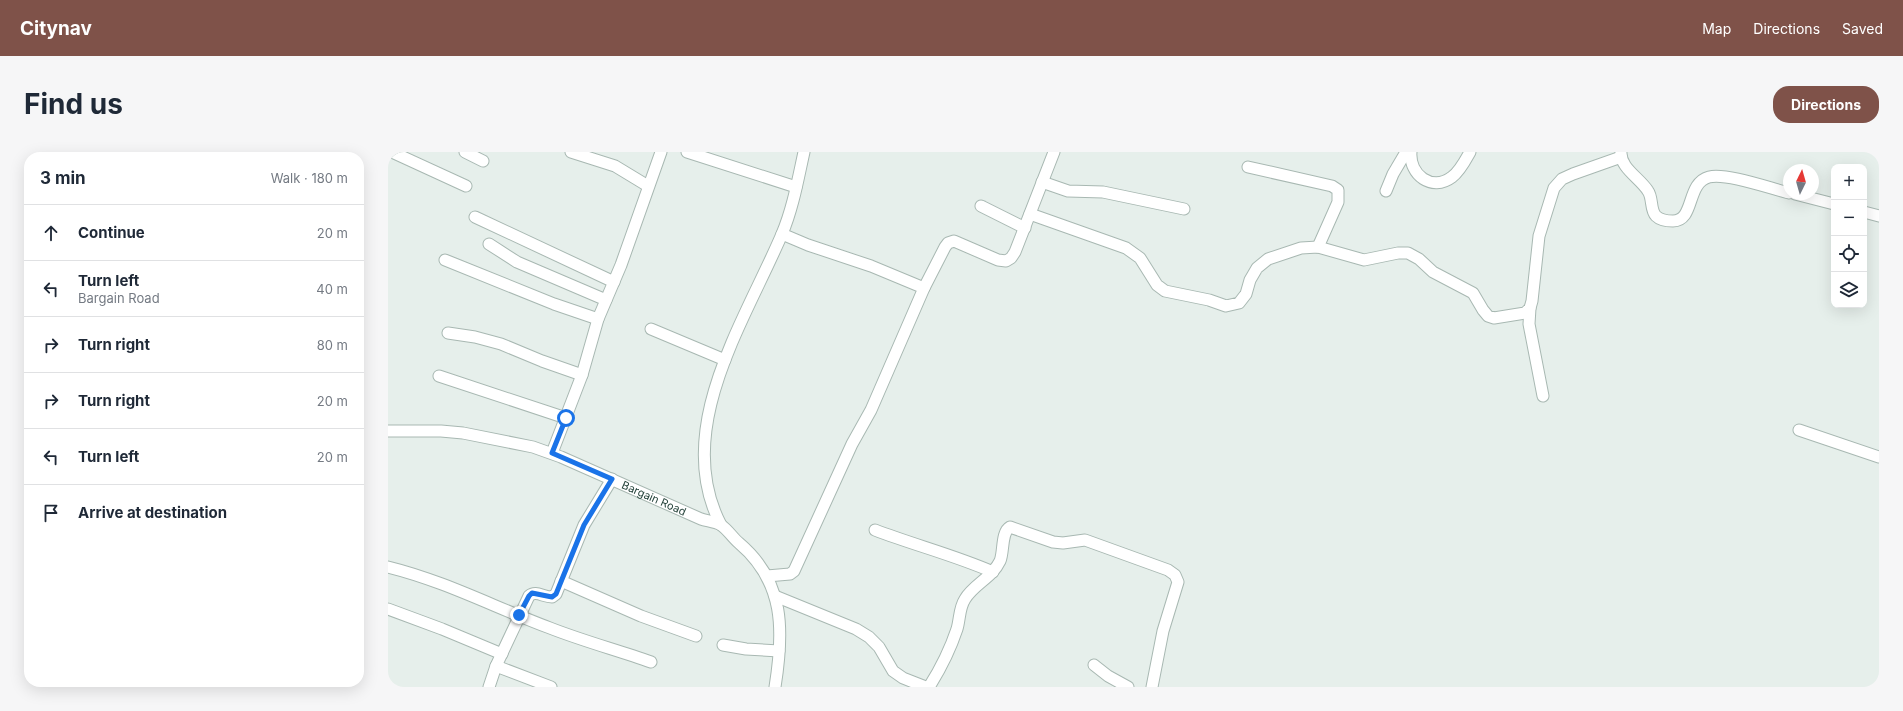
<!DOCTYPE html>
<html lang="en">
<head>
<meta charset="utf-8">
<style>
	body { margin:0; font-family:Inter,sans-serif; background:#f6f6f7; color:#1f2937 }
	.controls { position:absolute; right:12px; top:12px; display:grid; overflow:hidden; border-radius:8px; box-shadow:0 4px 16px #0002 }
	.controls button { width:36px; height:36px; display:grid; place-items:center; padding:0; border:0; border-bottom:1px solid #e0e1e3; background:#fff; color:#1f2937; font:20px sans-serif }
	.compass { position:absolute; left:1395px; top:12px; width:36px; height:36px; border-radius:50%; background:#fff; box-shadow:0 4px 16px #0002; rotate:5deg }
	.stop { position:absolute; width:12px; height:12px; margin:-9px; border:3px solid #1a73e8; border-radius:50%; background:#fff }
	.stop.end { background:#1a73e8; border-color:#fff; box-shadow:0 1px 4px #0008 }
	.list { margin:0; padding:0; list-style:none }
	h2 { display:flex; justify-content:space-between; align-items:center; height:52px; margin:0; padding:0 16px; font-size:17px }
	h2 small { font-size:13px; font-weight:400; color:#747a83 }
	.list li { display:grid; grid-template-columns:26px 1fr auto; gap:12px; align-items:center; box-sizing:border-box; height:56px; padding:0 16px; border-top:1px solid #e0e1e3 }
	.list b { display:block; font-size:15px; white-space:nowrap }
	.list p { margin:0; font-size:13px; white-space:nowrap; color:#747a83 }
	.list em { font-size:13px; font-style:normal; color:#747a83 }
	.icon { flex:none; width:22px; height:22px; fill:none; stroke:currentColor; stroke-width:2; stroke-linecap:round; stroke-linejoin:round }
	.map { position:relative; flex:none; width:1491px; height:535px; overflow:hidden; border-radius:16px }
	header { display:flex; align-items:center; gap:24px; box-sizing:border-box; height:56px; padding:0 20px; background:#7f5249; color:#fff }
	header strong { font-size:19px }
	nav { display:flex; gap:22px; margin-inline-start:auto; font-size:14px }
	.intro { display:flex; align-items:center; justify-content:space-between; box-sizing:border-box; height:96px; padding:0 24px }
	h1 { margin:0; font-size:28px }
	.button { padding:10px 18px; border-radius:16px; background:#7f5249; color:#fff; font-size:14px; font-weight:700 }
	main { display:flex; gap:24px; padding:0 24px }
	aside { flex:1; background:#fff; border-radius:16px; box-shadow:0 4px 16px #0002 }
	.map>svg:first-child { display:block }
	.lines { fill:none; stroke-linecap:round; stroke-linejoin:round }
	.minor-casing { stroke:#a8b8b2; stroke-width:13 }
	.minor { stroke:#fff; stroke-width:11 }
	.route { stroke:#1a73e8; stroke-width:5 }
	.labels { text-anchor:middle; stroke-width:3.5; stroke-linejoin:round; paint-order:stroke }
	.street-label { font-size:11px; fill:#24423a; stroke:#f7fbf9 }
</style>
</head>
<body>
<header>
<strong>Citynav</strong>
<nav><a>Map</a><a>Directions</a><a>Saved</a></nav>
</header>
<div class="intro"><h1>Find us</h1><a class="button">Directions</a></div>
<main>
<aside>
<h2>3 min<small>Walk · 180 m</small></h2>
<ul class="list">
<li><svg class="icon" aria-label="ahead" viewBox="0 0 24 24"><path d="M12 20V5M6 11l6-6 6 6"/></svg><div><b>Continue</b></div><em>20 m</em></li>
<li><svg class="icon" aria-label="left" viewBox="0 0 24 24"><path d="M17 20v-9H6M10 6l-5 5 5 5"/></svg><div><b>Turn left</b><p>Bargain Road</p></div><em>40 m</em></li>
<li><svg class="icon" aria-label="right" viewBox="0 0 24 24"><path d="M7 20v-9h11M14 6l5 5-5 5"/></svg><div><b>Turn right</b></div><em>80 m</em></li>
<li><svg class="icon" aria-label="right" viewBox="0 0 24 24"><path d="M7 20v-9h11M14 6l5 5-5 5"/></svg><div><b>Turn right</b></div><em>20 m</em></li>
<li><svg class="icon" aria-label="left" viewBox="0 0 24 24"><path d="M17 20v-9H6M10 6l-5 5 5 5"/></svg><div><b>Turn left</b></div><em>20 m</em></li>
<li><svg class="icon" aria-label="arrive" viewBox="0 0 24 24"><path d="M6 21V4h12l-3 4 3 4H6"/></svg><div><b>Arrive at destination</b></div></li>
</ul>
</aside>
<div class="map">
<svg width="1491" height="535" viewBox="0 0 1491 535">
	<rect width="100%" height="100%" fill="#e6efeb"/>
	<g class="lines">
		<defs>
			<g id="minor">
				<polyline points="4,0 78,34"/>
				<polyline points="77,0 95,9"/>
				<polyline points="183,0 227,14 260,34"/>
				<polyline points="299,0 408,35"/>
				<path d="M1023,0C1021,23 1044,40 1064,25C1072,19 1077,9 1082,0"/>
				<path d="M1233,0C1232,16 1252,26 1260,39C1265,46 1262,58 1268,64C1272,68 1280,69 1285,69C1307,69 1298,31 1321,25C1339,21 1381,36 1401,41"/>
				<polyline points="860,15 944,34 950,38 950,50 930,95"/>
				<polyline points="654,30 680,39 715,40 796,57"/>
				<polyline points="998,39 1005,22 1018,0"/>
				<polyline points="1407,42 1446,52"/>
				<polyline points="593,54 637,76"/>
				<polyline points="1476,60 1491,64"/>
				<polyline points="642,62 738,96 752,106 769,133 777,139 821,148 838,154 851,151 858,142 862,128 869,116 880,107 913,96 930,95 976,108 1010,101 1020,101 1031,107 1045,120 1085,141 1095,158 1100,164 1106,166 1137,161 1142,156 1144,149 1151,84 1166,36 1174,27 1185,22 1233,5"/>
				<polyline points="87,65 226,130"/>
				<polyline points="394,82 420,93 483,114 536,136"/>
				<polyline points="101,92 129,110 218,148"/>
				<polyline points="57,108 166,152 210,167"/>
				<polyline points="1142,156 1141,172 1155,244"/>
				<polyline points="263,177 337,208"/>
				<polyline points="60,181 87,185 113,192 154,209 194,223"/>
				<polyline points="51,224 178,266"/>
				<polyline points="1411,278 1491,305"/>
				<path id="s1" d="M0,279H53L75,281L145,295L173,305L313,367C319,369 328,370 333,373C340,378 345,386 351,391C397,430 396,479 387,535"/>
				<polyline points="164,301 194,223 210,167 233,113 273,0"/>
				<path d="M333,373C283,278 357,169 394,82C405,56 410,27 416,0"/>
				<path d="M487,378C526,393 566,403 605,420"/>
				<path d="M0,415C57,429 108,456 162,476C195,489 229,498 263,510"/>
				<polyline points="379,424 402,422 406,419 464,292 483,258 536,136 557,95 560,91 566,89 610,108 618,109 623,106 627,100 666,0"/>
				<polyline points="173,429 253,464 308,484"/>
				<polyline points="387,444 468,477 481,485 491,495 505,519 515,526 538,535"/>
				<polyline points="0,457 54,477 114,502"/>
				<polyline points="335,493 358,497 391,499"/>
				<polyline points="706,513 720,524 740,535"/>
				<polyline points="108,514 163,535"/>
				<path d="M101,535L108,514L141,444C148,438 155,445 164,445L168,442L196,373L224,327"/>
				<path d="M541,535C553,516 562,498 569,477C572,467 571,456 577,447C586,432 604,426 612,409C616,400 613,380 622,375L665,390L675,391L697,388L780,418L787,423L790,430L775,479L764,535"/>
			</g>
		</defs>
		<use href="#minor" class="minor-casing"/>
		<use href="#minor" class="minor"/>
	</g>
	<g class="lines">
		<polyline class="route" points="131,463 141,444 144,441 164,445 168,442 196,373 224,327 164,301 178,266"/>
	</g>
	<g class="labels">
		<g class="street-label">
			<text dy="4" stroke="none"><textPath href="#s1" startOffset="278">Bargain Road</textPath></text>
		</g>
	</g>
</svg>
<div class="controls">
<button>+</button>
<button>−</button>
<button><svg class="icon" aria-label="locate" viewBox="0 0 24 24"><circle cx="12" cy="12" r="6"/><path d="M12 2v4M12 18v4M2 12h4M18 12h4"/></svg></button>
<button><svg class="icon" aria-label="layers" viewBox="0 0 24 24"><path d="M12 4l9 5-9 5-9-5zM3 14l9 5 9-5"/></svg></button>
</div>
<svg class="compass" viewBox="-18 -18 36 36"><path d="M0-13l5 13h-10z" fill="#e53935"/><path d="M0 13l5-13h-10z" fill="#747a83"/></svg>
<div class="stop" style="left:178px;top:266px"></div>
<div class="stop end" style="left:131px;top:463px"></div>
</div>
</main>
</body>
</html>
